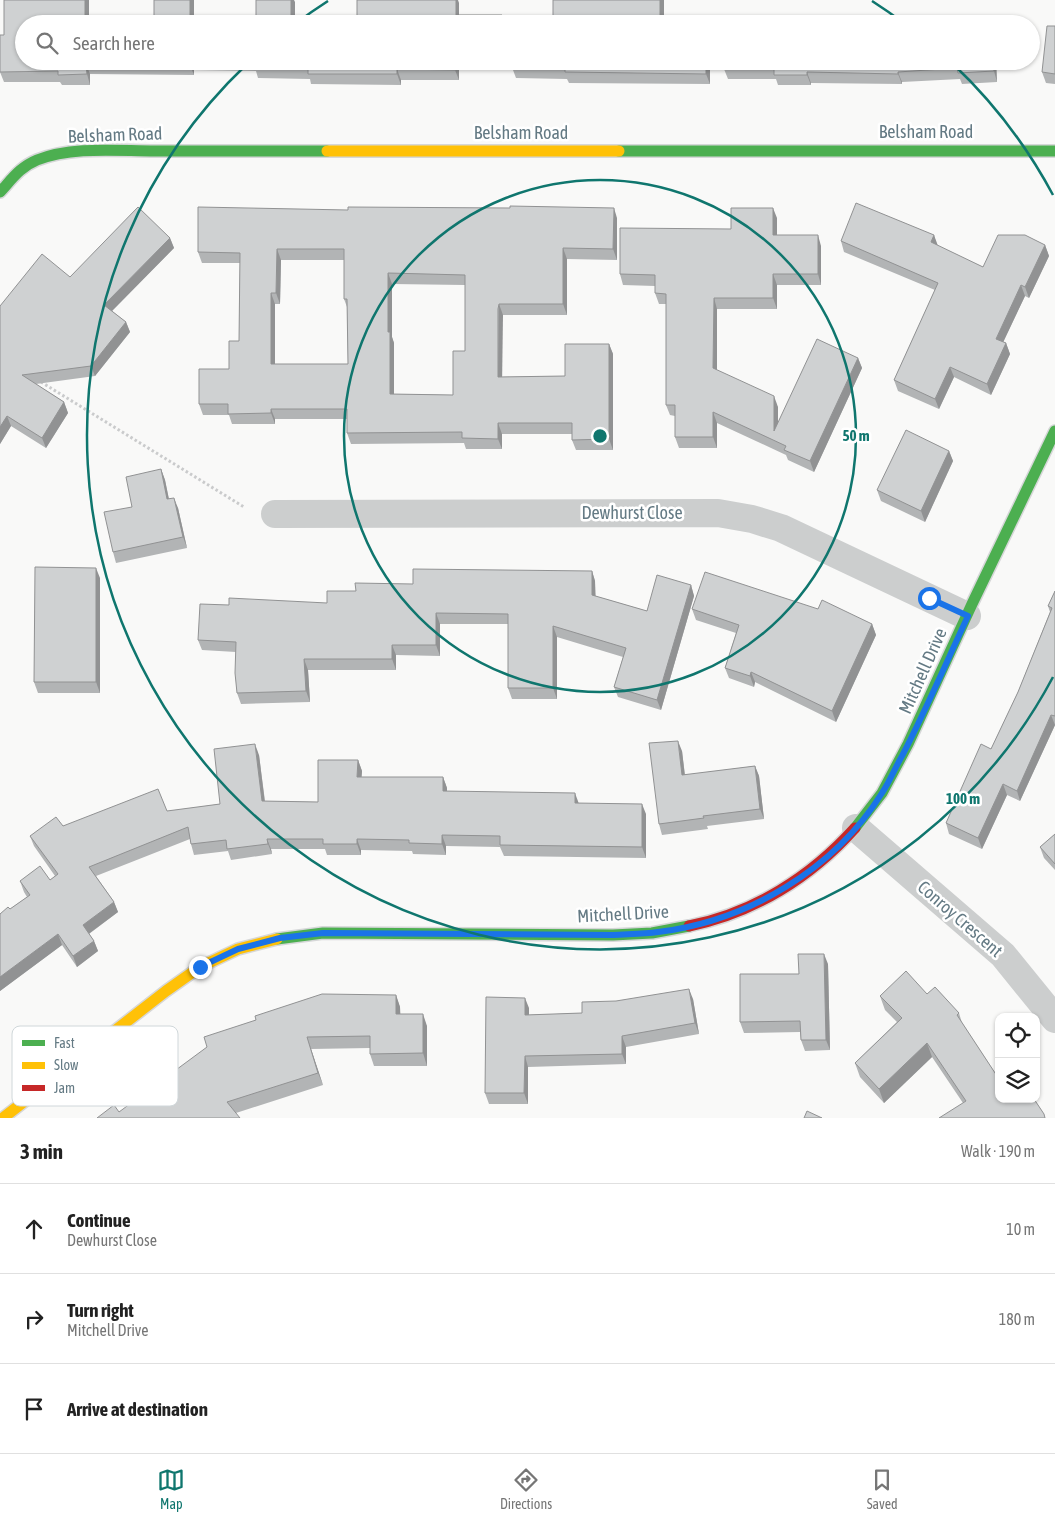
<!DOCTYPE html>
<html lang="en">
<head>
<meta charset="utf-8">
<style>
	body { margin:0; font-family:"Asap Condensed",sans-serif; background:#f6f6f6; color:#222 }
	.controls { position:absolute; right:15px; bottom:15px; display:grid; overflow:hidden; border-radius:10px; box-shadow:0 1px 4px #0004 }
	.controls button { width:45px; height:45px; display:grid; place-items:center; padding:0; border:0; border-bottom:1px solid #e0e0e0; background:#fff; color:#222; font:25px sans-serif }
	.stop { position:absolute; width:15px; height:15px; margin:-11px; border:4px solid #1a73e8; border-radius:50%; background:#fff }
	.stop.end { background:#1a73e8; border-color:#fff; box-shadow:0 1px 5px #0008 }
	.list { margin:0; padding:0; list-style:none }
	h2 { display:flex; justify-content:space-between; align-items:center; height:65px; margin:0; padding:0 20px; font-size:21px }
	h2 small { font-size:16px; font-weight:400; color:#767676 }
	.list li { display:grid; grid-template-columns:32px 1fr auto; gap:15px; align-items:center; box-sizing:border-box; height:90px; padding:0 20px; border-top:1px solid #e0e0e0 }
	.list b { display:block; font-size:19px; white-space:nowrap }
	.list p { margin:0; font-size:16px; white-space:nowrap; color:#767676 }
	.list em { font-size:16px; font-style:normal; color:#767676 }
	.icon { flex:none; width:28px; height:28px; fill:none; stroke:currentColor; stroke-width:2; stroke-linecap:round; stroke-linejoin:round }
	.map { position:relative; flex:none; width:1055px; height:1118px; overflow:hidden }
	.search { position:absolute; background:#fff; box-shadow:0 1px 4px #0004; left:15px; right:15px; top:15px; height:55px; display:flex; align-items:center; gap:12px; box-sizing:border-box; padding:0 18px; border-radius:28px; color:#767676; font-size:19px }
	.sheet { height:335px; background:#fff }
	nav { display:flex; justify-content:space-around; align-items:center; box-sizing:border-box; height:70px; border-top:1px solid #e0e0e0; background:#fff; font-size:14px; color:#767676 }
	nav a { display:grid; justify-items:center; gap:2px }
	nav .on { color:#0f766e }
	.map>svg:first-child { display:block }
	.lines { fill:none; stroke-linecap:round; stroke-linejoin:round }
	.fast-casing { stroke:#d6d7d8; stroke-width:14 }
	.slow-casing { stroke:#d6d7d8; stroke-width:14 }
	.jam-casing { stroke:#d6d7d8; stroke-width:14 }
	.path { stroke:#cacbcc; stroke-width:3; stroke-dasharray:2.5 2.5; stroke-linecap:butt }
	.street { stroke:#cccece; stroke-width:28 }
	.fast { stroke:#4caf50; stroke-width:11 }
	.slow { stroke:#ffc107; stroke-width:11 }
	.jam { stroke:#c62828; stroke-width:11 }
	.wall { fill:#b2b4b5; fill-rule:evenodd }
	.shaded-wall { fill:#919293 }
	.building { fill:#cfd1d2; stroke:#919293; fill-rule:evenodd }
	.route { stroke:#1a73e8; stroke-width:6 }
	.ring { fill:none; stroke:#0f766e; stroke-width:2.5 }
	.labels { text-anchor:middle; stroke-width:5; stroke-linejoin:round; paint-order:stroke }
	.street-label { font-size:18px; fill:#647a84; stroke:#fff }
	.key { fill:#fff; stroke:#d0d7da; stroke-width:1 }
	.key-label { font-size:14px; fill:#647a84 }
	.centre { fill:#0f766e; stroke:#fff; stroke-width:2.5 }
	.ring-label { font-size:15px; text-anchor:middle; font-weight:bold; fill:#0f766e; stroke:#fff; stroke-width:5; stroke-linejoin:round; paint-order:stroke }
</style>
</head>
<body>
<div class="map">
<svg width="1055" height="1118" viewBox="0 0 1055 1118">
	<rect width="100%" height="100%" fill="#f9f9f8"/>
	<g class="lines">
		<defs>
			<g id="fast">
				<polyline points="619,151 1055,151"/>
				<path d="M0,192C12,179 20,167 37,160C73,146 117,151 155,151C212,151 269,151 327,151"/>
				<polyline points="855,828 882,793 908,744 972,604 1055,431"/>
				<polyline points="277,939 323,933 613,935 652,933 689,926"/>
			</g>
			<g id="slow">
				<polyline points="327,151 619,151"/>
				<polyline points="3,1118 166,991 200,967 238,949 277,939"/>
			</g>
			<path id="jam" d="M689,926C754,913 811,877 855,828"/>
		</defs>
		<use href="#fast" class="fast-casing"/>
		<use href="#slow" class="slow-casing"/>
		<use href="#jam" class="jam-casing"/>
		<polyline class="path" points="41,382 244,507"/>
		<g class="street">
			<polyline points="275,514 718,513 752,519 781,528 967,616"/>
			<polyline points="856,828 1003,955 1055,1019"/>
		</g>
		<use href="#fast" class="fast"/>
		<use href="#slow" class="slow"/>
		<use href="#jam" class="jam"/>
	</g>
	<g class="wall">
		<polygon points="4,0 89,0 89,24 24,24 24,61 710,61 710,84 569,83 567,79 516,78 513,70 459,70 459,80 401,80 401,85 311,84 310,79 258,78 256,71 194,70 194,75 90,74 90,85 62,85 60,82 4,82 0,72 4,35"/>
		<polygon points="1055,26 1055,84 1046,83 1042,72"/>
		<polygon points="724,61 996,61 997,82 962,84 960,79 902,82 902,84 811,83 811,85 778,85 776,79 728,79 724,69"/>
		<path d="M617,218V260L567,259V315H503L502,319V377L565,376L609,344L613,354V450H576L572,440V434H502V449H466L464,443L351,444L347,433V419H275V424H232L229,415H203L199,404L229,369L239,341L240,263H202L198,252ZM281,260H344V299L347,307L348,364H275V304H280ZM392,284L465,285V351L453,395L394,394V343L392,337Z"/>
		<polygon points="777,218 777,235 821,246 821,285 777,285 777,309 717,309 717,370 778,407 778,423 858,358 862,368 814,472 788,460 786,455 717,423 717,448 679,448 675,437 675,416 670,415 666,405 666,304 659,304 655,293 655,286 623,285 620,274 731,229"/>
		<polygon points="934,235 937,246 983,267 1045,245 1049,256 1029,298 1025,296 1003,342 1006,343 1010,354 991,395 954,377 939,409 898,391 894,380 935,290 844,252 841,241"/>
		<polygon points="170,238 174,248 112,311 126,322 130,332 95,376 36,384 64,402 68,413 46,448 11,426 0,444 0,306 70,277"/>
		<polygon points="949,451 953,461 925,522 881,501 877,490"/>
		<polygon points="161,469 165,480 169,499 178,508 187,548 116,563 113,552 132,507"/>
		<polygon points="592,571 595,581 595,596 647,611 691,585 694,596 661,710 618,697 614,687 623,657 557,637 557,699 512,699 508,688 508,624 440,624 440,656 396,655 396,670 308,670 310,702 241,704 237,693 236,652 202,650 198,640 229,605 327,603 356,591 413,584"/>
		<polygon points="100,578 100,693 38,693 34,682"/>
		<polygon points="1055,591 1055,725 1020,801 1007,795 982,849 949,834 946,823 991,749 1018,692 1050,612 1048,606"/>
		<polygon points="692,609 818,609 872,624 876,635 836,722 755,682 754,687 729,678 725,668 736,633 696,620"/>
		<polygon points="682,751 685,775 755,766 759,776 764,819 707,826 708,829 662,835 659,824"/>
		<polygon points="259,755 265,801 318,802 358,760 362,771 361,777 443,777 447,788 447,791 579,803 646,814 646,858 504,856 500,847 446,846 446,855 413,854 412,851 361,850 361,855 327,855 325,849 271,849 272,854 231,860 228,851 194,855 191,844 190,839 96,876 114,902 118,912 89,934 94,941 98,951 77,967 62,945 0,991 0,914 10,909 27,897 24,892 20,881 50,880 55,876 34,846 30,836 63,826 220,804"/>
		<polygon points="1055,834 1055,870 1044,858 1040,847"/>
		<polygon points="828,964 830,1050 805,1051 801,1040 800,1032 744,1033 740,1022 799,974"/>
		<polygon points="927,994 959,1013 962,1023 999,1079 963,1103 932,1057 884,1103 860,1077 855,1063 897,1022 885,1010 880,996"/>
		<polygon points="396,995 400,1007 400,1014 427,1026 427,1066 374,1066 370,1054 370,1048 311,1049 323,1085 236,1113 119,1112"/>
		<polygon points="693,999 699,1034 626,1047 626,1064 528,1067 528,1104 489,1104 485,1093 529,1008 529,1015 582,1013"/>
	</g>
	<g class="shaded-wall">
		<rect x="85" y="0" width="4" height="24"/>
		<rect x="190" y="0" width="4" height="24"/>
		<polygon points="291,0 294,0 295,2 295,24 291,24"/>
		<polygon points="456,0 458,0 459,3 459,24 456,15"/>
		<rect x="660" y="0" width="4" height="24"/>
		<polygon points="502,15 505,24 502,24"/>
		<polygon points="190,61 194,70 194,75 190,65"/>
		<polygon points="455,61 459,70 459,80 455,70"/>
		<polygon points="706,61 710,61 710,84 706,74"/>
		<polygon points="993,61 996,61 997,82 994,71"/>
		<polygon points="86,64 90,74 90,85 87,74"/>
		<polygon points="397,69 401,80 401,85 397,74"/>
		<polygon points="807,72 811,83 811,85 807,75"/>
		<polygon points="898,72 902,82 902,84 898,74"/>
		<polygon points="614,208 617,218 617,260 613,249"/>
		<polygon points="773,208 777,218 777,246 773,235"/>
		<polygon points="818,235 821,246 821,285 818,274"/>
		<polygon points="934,235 938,246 931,242"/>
		<polygon points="170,238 174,248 108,315 104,305"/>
		<polygon points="1045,245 1049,256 1029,298 1025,287"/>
		<polygon points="563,248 567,259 567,315 563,304"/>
		<polygon points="277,249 281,260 280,304 276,293"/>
		<polygon points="388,273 392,284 392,337 394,343 394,405 390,394 388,332"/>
		<polygon points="773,274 777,285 777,309 773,298"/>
		<polygon points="1021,285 1025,296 1000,349 996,339"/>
		<polygon points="271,293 275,304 275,375 271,364"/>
		<polygon points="714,298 717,309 717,379 713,368"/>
		<polygon points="499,304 503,315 502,387 498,377"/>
		<polygon points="126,322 130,332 95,376 91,366"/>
		<polygon points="1006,343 1010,354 991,395 987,384"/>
		<polygon points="609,344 613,354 613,450 609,439"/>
		<polygon points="858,358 862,368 814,472 810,461"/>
		<polygon points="950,367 954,377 939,409 935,399"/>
		<polygon points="774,396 778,407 778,442 774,431"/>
		<polygon points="64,402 68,413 46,448 42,438"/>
		<polygon points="271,409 275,419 275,424 271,413"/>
		<polygon points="713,412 717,423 717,448 713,437"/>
		<polygon points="7,416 11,426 0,444 0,427"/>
		<polygon points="498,423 502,434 502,449 498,439"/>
		<polygon points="949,451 953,461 925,522 921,511"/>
		<polygon points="161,469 165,480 171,510 167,499"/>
		<polygon points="174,498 178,508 187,548 183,537"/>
		<polygon points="96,568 100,578 100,693 96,682"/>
		<polygon points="592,571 595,581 596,605 592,595"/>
		<polygon points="691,585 694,596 661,710 657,700"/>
		<polygon points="436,613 440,624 440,656 436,645"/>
		<polygon points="872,624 876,635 836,722 832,711"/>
		<polygon points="553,626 557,637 557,699 553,688"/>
		<polygon points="392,645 396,655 396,670 392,659"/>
		<polygon points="304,659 308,670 310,702 306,691"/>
		<polygon points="751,672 755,682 754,687 750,676"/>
		<polygon points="1051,715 1055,725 1020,801 1017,791"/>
		<polygon points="678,741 682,751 686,786 682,775"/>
		<polygon points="255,744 259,755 266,812 262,801"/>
		<polygon points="358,760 362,771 361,788 357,777"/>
		<polygon points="755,766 759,776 764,819 760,809"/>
		<polygon points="443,777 447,788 447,802 443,791"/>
		<polygon points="1003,784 1007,795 982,849 978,838"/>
		<polygon points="575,793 579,804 575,803"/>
		<polygon points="642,804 646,814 646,858 642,847"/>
		<polygon points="442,835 446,846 446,855 442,844"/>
		<polygon points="267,839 271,849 272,854 268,844"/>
		<polygon points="357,839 361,850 361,855 357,844"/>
		<polygon points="114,902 118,912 87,935 83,925"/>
		<polygon points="58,934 62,945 0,991 0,977"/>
		<polygon points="94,941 98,951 77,967 73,956"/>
		<polygon points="824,954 828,964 830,1050 826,1040"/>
		<polygon points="689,989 693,999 699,1034 695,1023"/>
		<polygon points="396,995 400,1007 401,1026 396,1014"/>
		<polygon points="525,998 529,1008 529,1026 525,1015"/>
		<polygon points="423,1014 427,1026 427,1066 423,1053"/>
		<polygon points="622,1036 626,1047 626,1064 622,1054"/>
		<polygon points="307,1037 323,1085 318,1073"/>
		<polygon points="927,1043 932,1057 884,1103 879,1089"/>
		<polygon points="525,1056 528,1067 528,1104 524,1093"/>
	</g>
	<g class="building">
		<polygon points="4,0 85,0 85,24 24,24 24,61 190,61 190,65 86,64 87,74 58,75 58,71 0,72 0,35 4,35"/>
		<rect x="154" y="0" width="36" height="24"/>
		<rect x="256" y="0" width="35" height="24"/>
		<polygon points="357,0 456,0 456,15 502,15 502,24 357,24"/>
		<rect x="553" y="0" width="107" height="24"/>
		<polygon points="817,17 900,19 899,24 817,24"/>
		<polygon points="990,21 990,24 954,24"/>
		<polygon points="1047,26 1055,26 1055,74 1042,72"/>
		<polygon points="255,61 455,61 455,70 397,69 397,74 308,74 308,68 255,68"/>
		<polygon points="512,61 706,61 706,74 565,72 565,68 512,68"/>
		<polygon points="724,61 993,61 994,71 958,73 957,68 898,72 898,74 807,72 807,75 774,75 774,68 724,69"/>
		<polygon points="856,203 934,235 931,242 983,267 998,235 1025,235 1045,245 1025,287 1021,285 996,339 1006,343 987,384 950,367 935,399 894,380 938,283 841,241"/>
		<path d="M510,206L614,208L613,249L563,248V304H499L498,309V377L565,376V344H609V439L572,440V423H498V439L462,438V432L347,433V409H271V413L228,414V404H199V369H229V341H239L240,253L198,252V207L348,210V207L510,208ZM277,249H344V299H347L348,364H271V293H276ZM388,273L465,275V351H453V395L390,394V332H388Z"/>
		<polygon points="138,207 170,238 104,305 126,322 91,366 22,375 64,402 42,438 7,416 0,427 0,306 42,254 70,277"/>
		<polygon points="731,208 773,208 773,235 818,235 818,274 773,274 773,298 714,298 713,368 774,396 774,431 817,339 858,358 810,461 784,450 786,446 713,412 713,437 675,437 675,405 666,405 666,294 655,293 655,275 620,274 620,228 731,229"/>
		<polygon points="906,430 949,451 921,511 877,490"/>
		<polygon points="161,469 167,499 174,498 183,537 113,552 104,512 132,507 126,477"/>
		<polygon points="35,567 96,568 96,682 34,682"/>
		<polygon points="413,569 592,571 592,595 647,611 657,575 691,585 657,700 614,687 626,648 553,626 553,688 508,688 508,614 436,613 436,645 392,645 392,659 304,659 306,691 237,693 235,673 236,642 198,640 200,604 229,605 229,598 327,603 327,591 356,591 355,583 413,584"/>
		<polygon points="705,572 818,609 822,600 872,624 832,711 751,672 750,676 725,668 739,625 692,609"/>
		<polygon points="1055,591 1055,716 1051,715 1017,791 1003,784 978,838 946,823 981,744 991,749 1018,692 1052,608 1048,606"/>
		<polygon points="678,741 682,775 755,766 760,809 703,816 704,818 659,824 649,743"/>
		<polygon points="255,744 262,801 318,802 318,760 358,760 357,777 443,777 443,791 575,793 575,803 642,804 642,847 500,845 500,836 442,835 442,844 409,843 409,840 357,839 357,844 323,844 323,839 267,839 268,844 227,849 226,840 191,844 188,827 89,867 114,902 83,925 94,941 73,956 58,934 0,977 0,914 8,907 10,909 30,895 20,881 40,866 50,880 58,874 30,836 56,817 63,826 158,789 167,811 220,804 214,749"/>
		<polygon points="1055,834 1055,864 1040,847"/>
		<polygon points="798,954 824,954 826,1040 801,1040 800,1021 740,1022 740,974 799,974"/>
		<polygon points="906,971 927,994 935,987 959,1013 957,1015 999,1079 999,1099 1034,1099 1044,1114 1045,1118 939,1118 966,1101 927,1043 879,1089 855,1063 902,1018 880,996"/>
		<polygon points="689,989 695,1023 622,1036 622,1054 525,1056 524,1093 485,1093 486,997 525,998 525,1015 582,1013 582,1002 616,1001"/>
		<polygon points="322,994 396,995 396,1014 423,1014 423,1053 370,1054 370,1036 307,1037 318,1073 227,1102 240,1118 97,1118 114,1105 119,1112 207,1047 204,1037 256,1020 255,1016"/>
		<polygon points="807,1111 822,1118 804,1118"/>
	</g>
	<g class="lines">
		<path class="route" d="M200,967L238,949L280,938L323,933L613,935C628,934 643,934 658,932C747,921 834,870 882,793C890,781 895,768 902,756C926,710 946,663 968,616L929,598"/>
	</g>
	<g class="ring">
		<circle cx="600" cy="436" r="256"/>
		<path d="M1053 677A513 513 0 1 1 247 64M295 24A513 513 0 0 1 328 1M872 1A513 513 0 0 1 905 24M953 64A513 513 0 0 1 1053 195"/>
	</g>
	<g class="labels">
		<g class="street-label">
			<text x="926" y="138">Belsham Road</text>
			<text x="521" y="139">Belsham Road</text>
			<text transform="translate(115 135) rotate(-2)" y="6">Belsham Road</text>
			<text x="632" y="519">Dewhurst Close</text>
			<text transform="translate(923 671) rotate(-66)" y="6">Mitchell Drive</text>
			<text transform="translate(623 914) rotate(-3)" y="6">Mitchell Drive</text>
			<text transform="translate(960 919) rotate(41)" y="6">Conroy Crescent</text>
		</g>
	</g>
	<rect x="12" y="1026" width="166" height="80" rx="8" class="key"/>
	<rect x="22" y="1040" width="23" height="6" fill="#4caf50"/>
	<rect x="22" y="1062" width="23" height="7" fill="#ffc107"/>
	<rect x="22" y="1085" width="23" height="6" fill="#c62828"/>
	<g class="key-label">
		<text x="54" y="1048">Fast</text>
		<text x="54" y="1070">Slow</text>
		<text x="54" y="1093">Jam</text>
	</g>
	<circle cx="600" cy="436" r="8" class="centre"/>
	<g class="ring-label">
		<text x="856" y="441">50 m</text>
		<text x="963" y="804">100 m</text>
	</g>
</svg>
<div class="controls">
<button><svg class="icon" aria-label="locate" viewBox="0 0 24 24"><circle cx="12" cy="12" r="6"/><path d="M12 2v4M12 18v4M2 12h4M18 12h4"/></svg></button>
<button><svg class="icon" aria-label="layers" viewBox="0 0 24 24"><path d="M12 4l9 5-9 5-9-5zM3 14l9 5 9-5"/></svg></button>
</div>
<div class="stop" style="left:929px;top:598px"></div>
<div class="stop end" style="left:200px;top:967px"></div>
<div class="search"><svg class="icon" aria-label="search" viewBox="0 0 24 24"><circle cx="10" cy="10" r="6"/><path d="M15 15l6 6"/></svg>Search here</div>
</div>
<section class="sheet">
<h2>3 min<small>Walk · 190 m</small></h2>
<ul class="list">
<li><svg class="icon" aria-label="ahead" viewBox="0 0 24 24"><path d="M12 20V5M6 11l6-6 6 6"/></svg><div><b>Continue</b><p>Dewhurst Close</p></div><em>10 m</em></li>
<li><svg class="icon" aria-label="right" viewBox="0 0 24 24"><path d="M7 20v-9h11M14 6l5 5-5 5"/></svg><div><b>Turn right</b><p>Mitchell Drive</p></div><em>180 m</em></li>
<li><svg class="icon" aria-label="arrive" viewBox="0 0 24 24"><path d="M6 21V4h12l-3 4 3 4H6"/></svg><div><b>Arrive at destination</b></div></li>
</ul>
</section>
<nav>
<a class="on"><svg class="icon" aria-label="map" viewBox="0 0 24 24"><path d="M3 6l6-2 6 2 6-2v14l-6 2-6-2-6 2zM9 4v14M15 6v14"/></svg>Map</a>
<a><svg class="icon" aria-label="directions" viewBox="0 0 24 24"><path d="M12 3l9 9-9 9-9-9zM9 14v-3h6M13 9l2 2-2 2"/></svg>Directions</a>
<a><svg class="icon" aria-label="saved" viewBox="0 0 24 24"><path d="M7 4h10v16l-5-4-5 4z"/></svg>Saved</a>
</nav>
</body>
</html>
